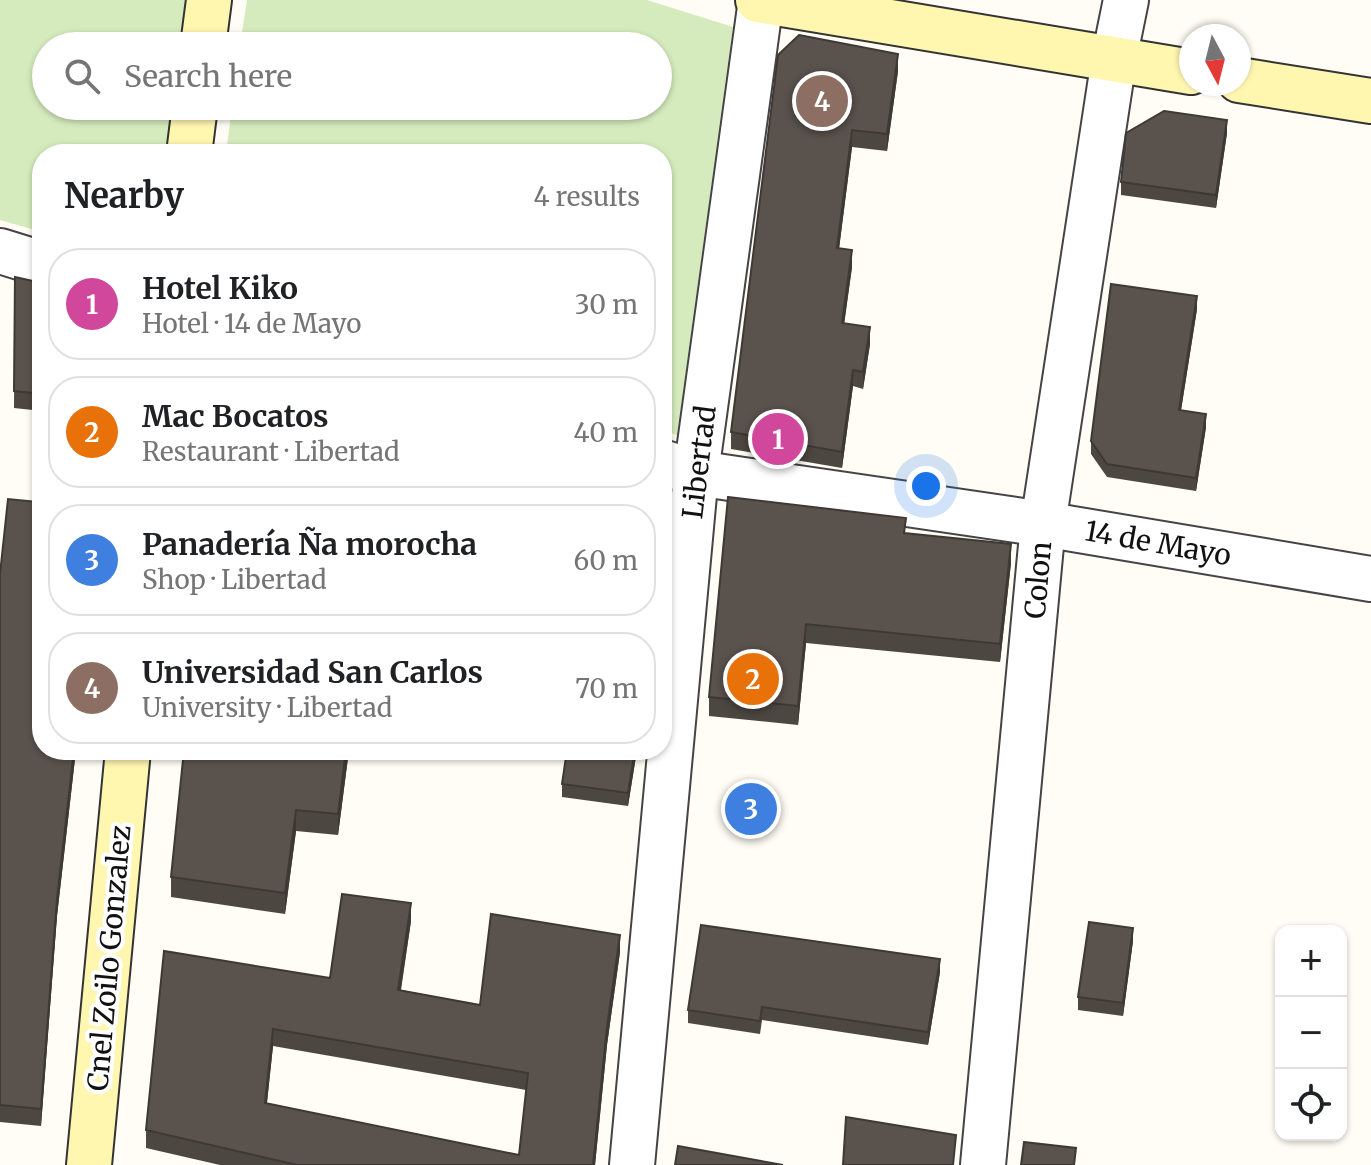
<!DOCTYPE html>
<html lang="en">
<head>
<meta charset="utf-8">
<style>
	body { margin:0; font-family:Merriweather,serif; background:#f2f2f2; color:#202124 }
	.controls { position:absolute; right:24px; bottom:24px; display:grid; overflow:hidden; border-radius:16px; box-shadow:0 2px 6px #0004 }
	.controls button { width:72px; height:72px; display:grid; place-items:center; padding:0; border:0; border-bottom:2px solid #e0e0e0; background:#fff; color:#202124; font:40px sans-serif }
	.compass { position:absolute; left:1179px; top:24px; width:72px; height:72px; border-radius:50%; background:#fff; box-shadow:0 2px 6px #0004; rotate:173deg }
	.you { position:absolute; left:926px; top:486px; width:28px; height:28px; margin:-20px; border:6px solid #fff; border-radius:50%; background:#1a73e8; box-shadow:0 0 0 12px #1a73e833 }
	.badge { display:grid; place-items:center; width:52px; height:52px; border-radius:50%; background:#c4262e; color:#fff; font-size:26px; font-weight:700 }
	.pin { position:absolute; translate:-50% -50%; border:4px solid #fff; box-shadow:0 2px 8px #0006 }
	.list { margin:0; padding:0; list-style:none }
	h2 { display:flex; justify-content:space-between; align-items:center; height:104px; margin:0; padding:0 32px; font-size:34px }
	h2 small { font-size:26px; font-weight:400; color:#757577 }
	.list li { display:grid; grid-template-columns:52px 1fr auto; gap:24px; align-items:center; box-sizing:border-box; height:112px; margin:0 16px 16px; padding:0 16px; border:2px solid #e0e0e0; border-radius:32px }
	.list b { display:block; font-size:30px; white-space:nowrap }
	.list p { margin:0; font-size:26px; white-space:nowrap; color:#757577 }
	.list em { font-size:26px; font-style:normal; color:#757577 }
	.icon { flex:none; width:44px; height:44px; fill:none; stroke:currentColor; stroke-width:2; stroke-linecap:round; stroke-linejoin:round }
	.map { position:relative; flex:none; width:1371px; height:1165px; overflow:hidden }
	.search { position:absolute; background:#fff; box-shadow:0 2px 6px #0004; left:32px; top:32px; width:640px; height:88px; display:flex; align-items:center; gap:20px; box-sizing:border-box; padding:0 28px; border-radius:44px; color:#757577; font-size:30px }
	.panel { position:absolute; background:#fff; box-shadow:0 2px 6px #0004; left:32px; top:144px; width:640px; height:616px; border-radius:32px }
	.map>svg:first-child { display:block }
	.green { fill:#d5ebbd }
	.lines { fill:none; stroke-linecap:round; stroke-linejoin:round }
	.street-casing { stroke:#444; stroke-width:48 }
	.secondary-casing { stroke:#333; stroke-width:48 }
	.street { stroke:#fff; stroke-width:44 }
	.secondary { stroke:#fff6b0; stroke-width:44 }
	.wall { fill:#4d4742; fill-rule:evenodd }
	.shaded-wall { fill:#3f3936 }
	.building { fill:#5a524d; stroke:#3f3936; stroke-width:2; fill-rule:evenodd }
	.labels { text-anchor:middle; stroke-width:8; stroke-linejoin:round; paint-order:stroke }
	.street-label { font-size:28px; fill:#111; stroke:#fff }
</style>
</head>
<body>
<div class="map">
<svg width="1371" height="1165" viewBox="0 0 1371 1165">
	<rect width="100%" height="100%" fill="#fffdf5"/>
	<g class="green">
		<polygon points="0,0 187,0 181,46 46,46 46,106 174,106 168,154 42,154 42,232 0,220"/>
		<polygon points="247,0 647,0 733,27 677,435 662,430 662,154 226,154 232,106 658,106 658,46 240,46"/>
	</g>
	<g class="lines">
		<defs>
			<g id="street">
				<polyline points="0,251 42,264"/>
				<polyline points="662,462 696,473 1043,524 1371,579"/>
				<polyline points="632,1165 696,473 761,0"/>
				<polyline points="983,1165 1043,524 1114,59 1126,0"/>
			</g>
			<g id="secondary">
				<polyline points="758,0 1191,72"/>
				<polyline points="203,46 209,0"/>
				<polyline points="1239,80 1371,101"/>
				<polyline points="189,154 195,106"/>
				<polyline points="89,1165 128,750"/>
			</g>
		</defs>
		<use href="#street" class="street-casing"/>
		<use href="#secondary" class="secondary-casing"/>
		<use href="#street" class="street"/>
		<use href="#secondary" class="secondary"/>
	</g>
	<g class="wall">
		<polygon points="799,35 898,71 887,151 852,147 839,248 852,267 844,323 870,344 863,389 853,386 842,468 731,449 731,432"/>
		<polygon points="1227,133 1216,208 1121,195 1121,182"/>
		<polygon points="15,277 42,283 42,411 14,408"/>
		<polygon points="1197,309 1181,410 1206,427 1196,491 1107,477 1091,454 1091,441"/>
		<polygon points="38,502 42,750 76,750 57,916 41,1126 0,1122 0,574"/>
		<polygon points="906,533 1011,563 1000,662 806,643 798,725 709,716 709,697"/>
		<polygon points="349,750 338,835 296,831 285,914 171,897 171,877"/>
		<polygon points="637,750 628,806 562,797 562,784"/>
		<path d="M411,921L401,990L480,1005L620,952L607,1045L595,1165H220L146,1148V1130L330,978ZM273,1046L526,1090L519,1155L267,1103Z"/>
		<polygon points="1133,941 1123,1016 1078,1010 1078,997"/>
		<polygon points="940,972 928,1045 762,1020 760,1034 688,1023 688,1010"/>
	</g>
	<g class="shaded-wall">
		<polygon points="898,54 898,71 887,151 887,134"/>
		<polygon points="1227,120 1227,133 1216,208 1216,195"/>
		<polygon points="852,130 852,147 837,265 837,248"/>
		<polygon points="852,250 852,267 842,340 842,323"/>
		<polygon points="1197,296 1197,309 1179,423 1179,410"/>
		<polygon points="870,327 870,344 863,389 863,372"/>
		<polygon points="853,370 853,386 842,468 842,452"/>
		<polygon points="1206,414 1206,427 1196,491 1196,478"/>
		<polygon points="1011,544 1011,563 1000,662 1000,644"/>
		<polygon points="806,624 806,643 798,725 798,706"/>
		<polygon points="74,750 76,750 57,916 41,1126 41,1109 57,899"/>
		<polygon points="346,750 349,750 338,835 338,814"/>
		<polygon points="635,750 637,750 628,806 628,793"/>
		<polygon points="296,810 296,831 285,914 285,893"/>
		<polygon points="411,903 411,921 398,1007 398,990"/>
		<polygon points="1133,928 1133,941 1123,1016 1123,1003"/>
		<polygon points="620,935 620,952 607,1045 595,1165 593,1165 607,1027"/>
		<polygon points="940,959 940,972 928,1045 928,1032"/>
		<polygon points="273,1029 273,1046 265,1120 265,1103"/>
	</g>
	<g class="building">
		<polygon points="799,35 898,54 887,134 852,130 837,248 852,250 842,323 870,327 863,372 853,370 842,452 731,432 778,55"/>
		<polygon points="1164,111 1227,120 1216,195 1121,182 1126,133"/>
		<polygon points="15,277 42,283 42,394 14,391"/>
		<polygon points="1111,284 1197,296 1179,410 1206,414 1196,478 1107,464 1091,441"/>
		<polygon points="42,446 42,750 74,750 57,899 41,1109 0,1105 0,574 8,499 38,502"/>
		<polygon points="728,497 906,518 904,533 1011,544 1000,644 806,624 798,706 709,697"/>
		<polygon points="184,750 346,750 338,814 296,810 285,893 171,877"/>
		<polygon points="567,750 635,750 628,793 562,784"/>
		<path d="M342,894L411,903L398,990L480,1005L491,914L620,935L607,1027L593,1165H297L146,1130L164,951L330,978ZM273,1029L528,1073L519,1155L265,1103Z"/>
		<polygon points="1089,922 1133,928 1123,1003 1078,997"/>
		<polygon points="701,925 940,959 928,1032 762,1007 760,1021 688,1010"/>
		<polygon points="846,1117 956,1135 953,1165 843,1165"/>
		<polygon points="1024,1142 1076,1148 1074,1165 1021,1165"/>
		<polygon points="678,1146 783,1165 675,1165"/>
	</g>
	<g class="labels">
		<g class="street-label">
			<text transform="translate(699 462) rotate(-83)" y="10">Libertad</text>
			<text transform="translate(1158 543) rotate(10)" y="10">14 de Mayo</text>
			<text transform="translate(1038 580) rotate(-85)" y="10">Colon</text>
			<text transform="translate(109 958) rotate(-85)" y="10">Cnel Zoilo Gonzalez</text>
		</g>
	</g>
</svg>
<div class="controls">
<button>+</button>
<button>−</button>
<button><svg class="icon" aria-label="locate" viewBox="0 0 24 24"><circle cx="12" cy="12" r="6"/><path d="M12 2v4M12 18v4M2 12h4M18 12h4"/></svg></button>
</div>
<svg class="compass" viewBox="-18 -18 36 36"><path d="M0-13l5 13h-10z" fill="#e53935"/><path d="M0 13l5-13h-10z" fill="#757577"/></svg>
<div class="you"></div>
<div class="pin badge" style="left:778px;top:439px;background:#d1479c">1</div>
<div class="pin badge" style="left:753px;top:679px;background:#e8710a">2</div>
<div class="pin badge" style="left:751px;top:809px;background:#3f7fe0">3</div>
<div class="pin badge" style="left:822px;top:101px;background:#8d6e63">4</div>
<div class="search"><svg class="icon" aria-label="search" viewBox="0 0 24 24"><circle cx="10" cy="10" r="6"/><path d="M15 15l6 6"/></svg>Search here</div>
<section class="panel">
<h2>Nearby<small>4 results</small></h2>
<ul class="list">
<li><span class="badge" style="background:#d1479c">1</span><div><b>Hotel Kiko</b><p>Hotel · 14 de Mayo</p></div><em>30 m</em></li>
<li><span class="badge" style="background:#e8710a">2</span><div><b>Mac Bocatos</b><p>Restaurant · Libertad</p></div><em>40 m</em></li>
<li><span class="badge" style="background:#3f7fe0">3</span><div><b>Panadería Ña morocha</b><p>Shop · Libertad</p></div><em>60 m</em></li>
<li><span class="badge" style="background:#8d6e63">4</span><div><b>Universidad San Carlos</b><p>University · Libertad</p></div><em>70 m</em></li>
</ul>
</section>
</div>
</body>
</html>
